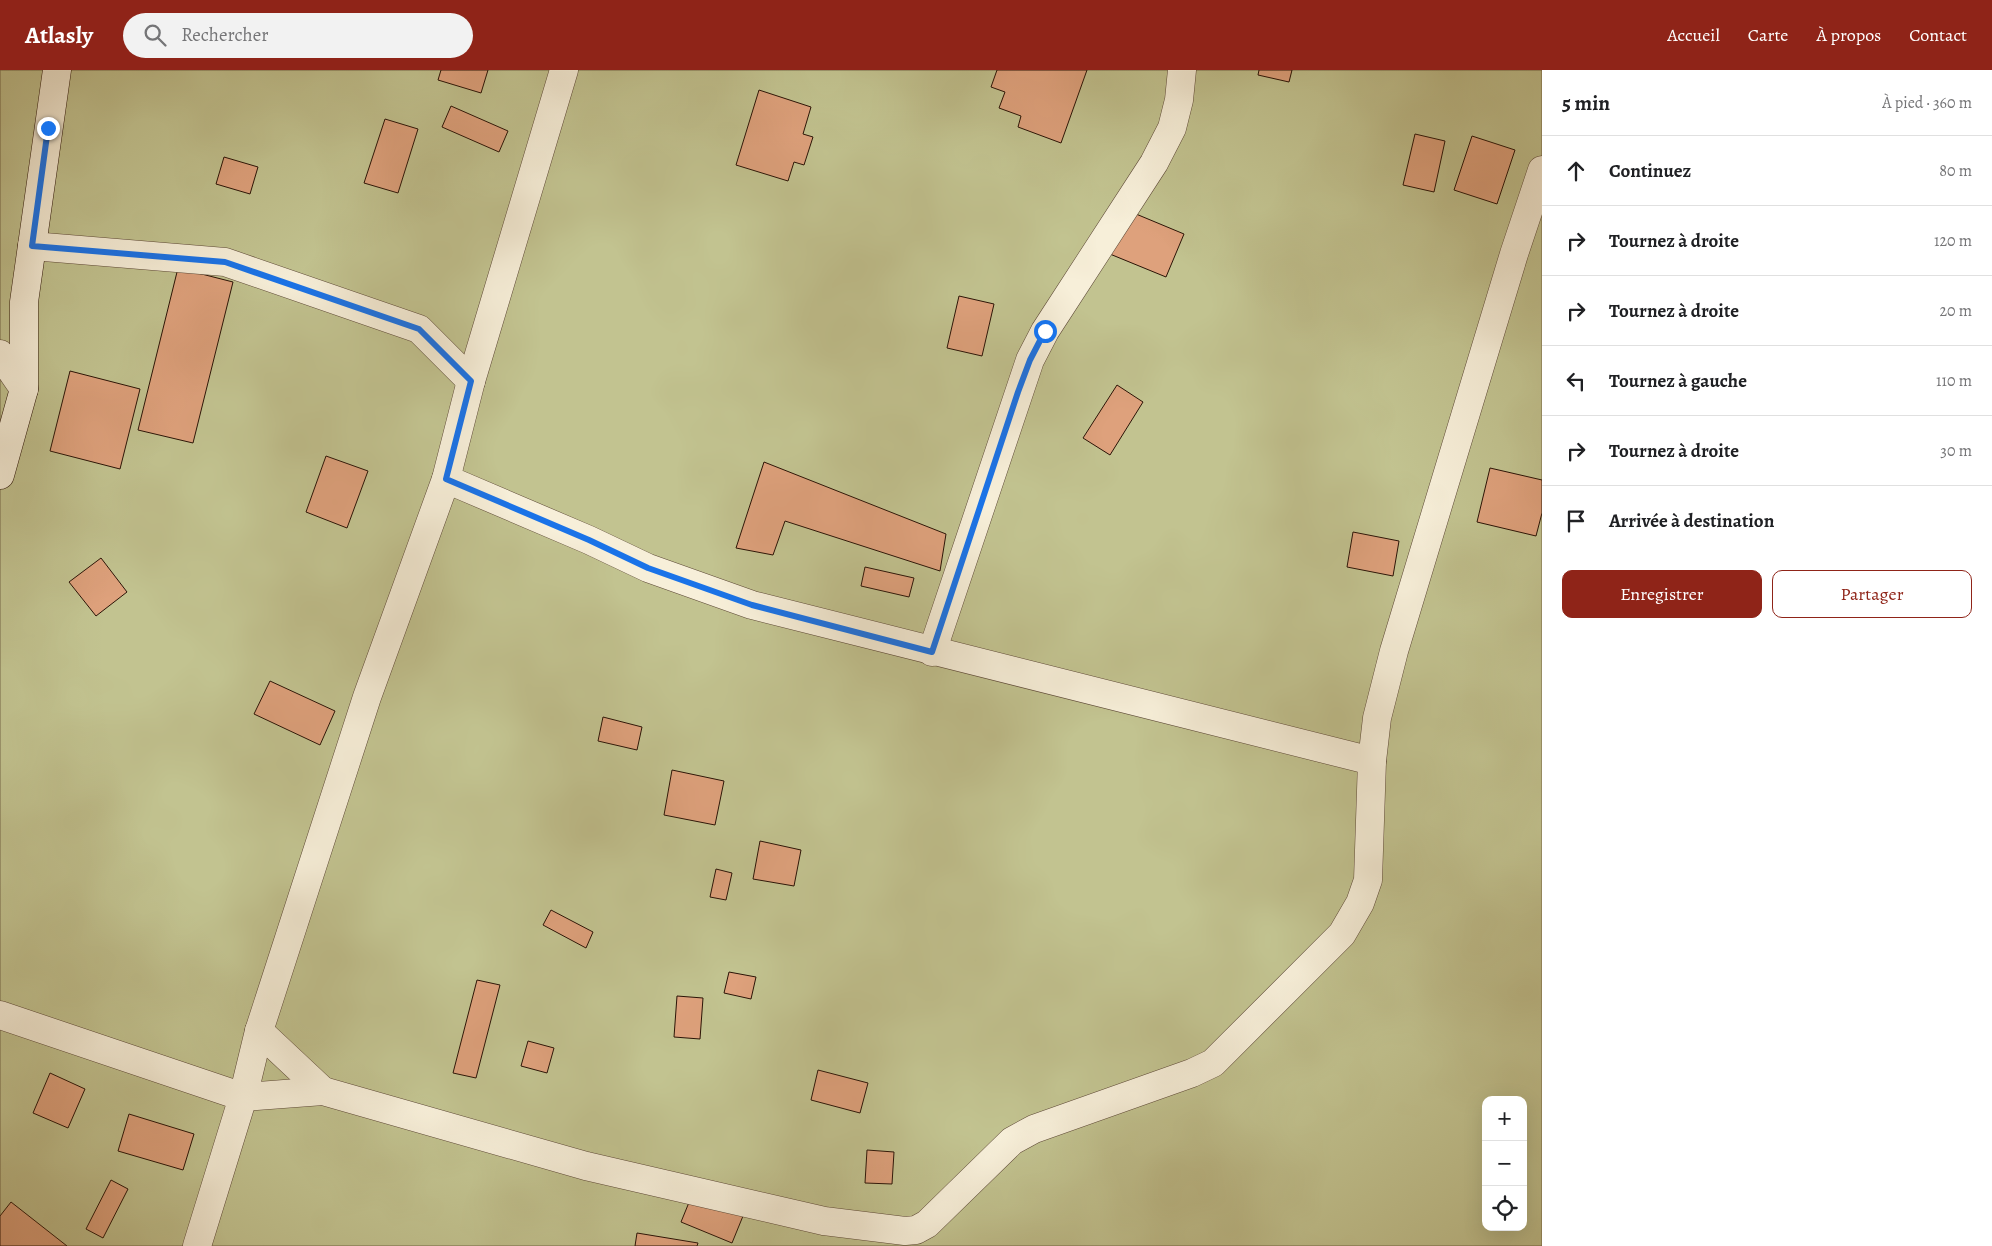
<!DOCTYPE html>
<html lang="fr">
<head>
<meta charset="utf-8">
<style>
	body { margin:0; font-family:Alegreya,serif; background:#f2f2f2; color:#202124 }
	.controls { position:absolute; right:15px; bottom:15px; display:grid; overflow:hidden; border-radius:10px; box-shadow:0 5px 20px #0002 }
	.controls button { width:45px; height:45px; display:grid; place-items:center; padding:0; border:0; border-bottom:1px solid #e0e0e0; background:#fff; color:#202124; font:25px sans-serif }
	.stop { position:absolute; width:15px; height:15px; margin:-11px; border:4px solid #1a73e8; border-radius:50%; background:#fff }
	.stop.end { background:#1a73e8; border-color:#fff; box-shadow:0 1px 5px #0008 }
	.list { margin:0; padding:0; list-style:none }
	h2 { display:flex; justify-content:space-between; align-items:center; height:65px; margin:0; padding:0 20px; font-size:21px }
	h2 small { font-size:16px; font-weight:400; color:#757577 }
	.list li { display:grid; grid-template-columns:32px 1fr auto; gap:15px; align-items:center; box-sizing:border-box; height:70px; padding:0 20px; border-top:1px solid #e0e0e0 }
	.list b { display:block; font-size:19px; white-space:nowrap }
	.list em { font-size:16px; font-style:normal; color:#757577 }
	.actions { display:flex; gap:10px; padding:15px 20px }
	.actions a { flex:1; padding:11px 0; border:1px solid #8f2418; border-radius:10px; text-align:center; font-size:18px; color:#8f2418 }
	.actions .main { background:#8f2418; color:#fff }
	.icon { flex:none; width:28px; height:28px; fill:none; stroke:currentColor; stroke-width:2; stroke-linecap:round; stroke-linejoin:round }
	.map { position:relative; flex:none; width:1542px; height:1176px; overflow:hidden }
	header { display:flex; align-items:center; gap:30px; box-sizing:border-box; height:70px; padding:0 25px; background:#8f2418; color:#fff }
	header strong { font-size:24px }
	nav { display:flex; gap:28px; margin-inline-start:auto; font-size:18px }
	.search { width:350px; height:45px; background:#f2f2f2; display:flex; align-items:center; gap:12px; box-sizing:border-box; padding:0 18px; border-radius:28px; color:#757577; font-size:19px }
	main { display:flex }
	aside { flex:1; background:#fff }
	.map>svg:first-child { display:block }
	.green { fill:#c2c390; stroke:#766b4b; fill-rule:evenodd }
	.building { fill:#dea17c; stroke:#2a1306 }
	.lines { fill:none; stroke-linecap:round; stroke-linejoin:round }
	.street-casing { stroke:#5c4836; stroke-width:29 }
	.secondary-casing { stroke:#2a1306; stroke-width:29 }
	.street { stroke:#f7efd9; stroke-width:28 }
	.secondary { stroke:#f7efd9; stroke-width:28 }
	.route { stroke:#1a73e8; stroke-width:6 }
</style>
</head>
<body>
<header>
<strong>Atlasly</strong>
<div class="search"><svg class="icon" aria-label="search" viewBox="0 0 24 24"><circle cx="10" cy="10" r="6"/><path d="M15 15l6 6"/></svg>Rechercher</div>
<nav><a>Accueil</a><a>Carte</a><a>À propos</a><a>Contact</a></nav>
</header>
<main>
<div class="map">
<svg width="1542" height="1176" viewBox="0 0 1542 1176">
	<rect width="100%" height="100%" fill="#f3e6c5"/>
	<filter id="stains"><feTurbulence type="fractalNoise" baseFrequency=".004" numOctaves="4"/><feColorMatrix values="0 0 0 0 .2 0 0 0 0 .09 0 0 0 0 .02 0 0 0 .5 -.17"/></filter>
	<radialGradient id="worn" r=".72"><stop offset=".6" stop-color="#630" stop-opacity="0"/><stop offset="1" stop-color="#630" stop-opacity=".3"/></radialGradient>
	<path class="green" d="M0,0H1542V1176H0ZM1486,1030H1523V1157H1486Z"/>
	<g class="building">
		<polygon points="441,0 488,0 481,23 438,10"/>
		<polygon points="997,0 1087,0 1061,73 1018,57 1021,46 999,38 1005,22 991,17"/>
		<polygon points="1259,0 1292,0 1289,12 1258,5"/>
		<polygon points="759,20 811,37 803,64 813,67 804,95 794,92 788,111 736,95"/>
		<polygon points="451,36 508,61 499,82 442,57"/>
		<polygon points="385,49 418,59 398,123 364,113"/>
		<polygon points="1415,64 1445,71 1434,122 1403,115"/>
		<polygon points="1472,66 1515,80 1497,134 1454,120"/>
		<polygon points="224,87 258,97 250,124 216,114"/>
		<polygon points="1124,139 1184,164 1166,207 1105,182"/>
		<polygon points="178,198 233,212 193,373 138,360"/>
		<polygon points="959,226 994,234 982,286 947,278"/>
		<polygon points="70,301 140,319 120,399 50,381"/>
		<polygon points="1117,315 1143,332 1110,385 1083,368"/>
		<polygon points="326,386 368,401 347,458 306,442"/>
		<polygon points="764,392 946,464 940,501 785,451 773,485 736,478"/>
		<polygon points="1490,398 1542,410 1542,443 1536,466 1477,452"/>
		<polygon points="1353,462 1399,471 1393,506 1347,497"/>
		<polygon points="101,488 127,522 96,546 69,512"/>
		<polygon points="865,497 914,508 909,527 861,516"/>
		<polygon points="270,611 335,641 320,675 254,644"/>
		<polygon points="603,647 642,657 637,680 598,671"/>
		<polygon points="672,700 724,711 715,755 664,745"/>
		<polygon points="760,771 801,780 794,816 753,809"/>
		<polygon points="716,799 732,803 726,830 710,827"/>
		<polygon points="551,840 593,862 586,878 543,855"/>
		<polygon points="729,902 756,907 751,929 724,923"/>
		<polygon points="477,910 500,915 476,1008 453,1003"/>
		<polygon points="677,926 703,928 700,969 674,967"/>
		<polygon points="528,971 554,978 547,1003 521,996"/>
		<polygon points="818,1000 868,1013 860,1043 811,1030"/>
		<polygon points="50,1003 85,1019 68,1058 33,1043"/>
		<polygon points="129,1044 194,1064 183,1100 118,1081"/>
		<polygon points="867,1080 894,1082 892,1114 865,1113"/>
		<polygon points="111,1110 128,1119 103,1168 86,1159"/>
		<polygon points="692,1125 743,1146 732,1173 681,1152"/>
		<polygon points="11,1132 67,1176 0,1176 0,1146"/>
		<polygon points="637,1163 698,1173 697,1176 635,1176"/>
	</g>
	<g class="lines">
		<defs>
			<g id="street">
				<polyline points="32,176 225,192 419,259 471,311"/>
				<polyline points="0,284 24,319"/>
				<polyline points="446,409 589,470 648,498 752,535 1372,691"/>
				<polyline points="932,582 1030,290 1045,261 1154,93 1172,58 1179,30 1182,0"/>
				<polyline points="0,945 243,1027 323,1021 586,1096 824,1151 905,1161 916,1160 927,1154 1012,1071 1034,1059 1192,1003 1213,993 1342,864 1360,833 1368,810 1372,691 1377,648 1394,581 1514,184 1542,100"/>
				<polyline points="259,961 323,1021"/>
				<polyline points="197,1176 243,1027 259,961 367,627 446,409 471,311 564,0"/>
			</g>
			<polyline id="secondary" points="0,405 24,319 24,232 57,0"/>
		</defs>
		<use href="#street" class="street-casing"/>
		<use href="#secondary" class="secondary-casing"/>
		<use href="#street" class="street"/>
		<use href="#secondary" class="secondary"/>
	</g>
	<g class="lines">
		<polyline class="route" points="48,58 32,176 225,192 419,259 471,311 446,409 589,470 648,498 752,535 932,582 1018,322 1030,290 1045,261"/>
	</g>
	<rect width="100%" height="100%" filter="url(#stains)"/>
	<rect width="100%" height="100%" fill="url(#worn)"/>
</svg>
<div class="controls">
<button>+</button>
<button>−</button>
<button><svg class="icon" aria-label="locate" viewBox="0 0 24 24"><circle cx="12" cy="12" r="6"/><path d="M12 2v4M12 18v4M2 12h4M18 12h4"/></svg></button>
</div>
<div class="stop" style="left:1045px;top:261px"></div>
<div class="stop end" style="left:48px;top:58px"></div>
</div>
<aside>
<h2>5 min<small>À pied · 360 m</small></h2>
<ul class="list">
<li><svg class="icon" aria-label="ahead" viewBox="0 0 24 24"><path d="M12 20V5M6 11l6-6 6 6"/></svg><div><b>Continuez</b></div><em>80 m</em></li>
<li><svg class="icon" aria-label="right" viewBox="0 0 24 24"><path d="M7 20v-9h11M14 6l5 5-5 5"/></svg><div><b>Tournez à droite</b></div><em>120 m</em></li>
<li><svg class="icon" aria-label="right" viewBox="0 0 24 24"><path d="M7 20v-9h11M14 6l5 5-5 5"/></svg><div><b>Tournez à droite</b></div><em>20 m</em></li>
<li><svg class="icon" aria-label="left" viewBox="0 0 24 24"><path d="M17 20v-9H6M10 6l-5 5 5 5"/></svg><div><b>Tournez à gauche</b></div><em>110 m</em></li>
<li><svg class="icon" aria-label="right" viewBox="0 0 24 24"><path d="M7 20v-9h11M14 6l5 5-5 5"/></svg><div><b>Tournez à droite</b></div><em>30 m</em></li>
<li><svg class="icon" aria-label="arrive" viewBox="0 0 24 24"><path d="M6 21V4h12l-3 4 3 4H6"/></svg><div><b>Arrivée à destination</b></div></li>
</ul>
<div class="actions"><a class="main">Enregistrer</a><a>Partager</a></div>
</aside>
</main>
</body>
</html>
